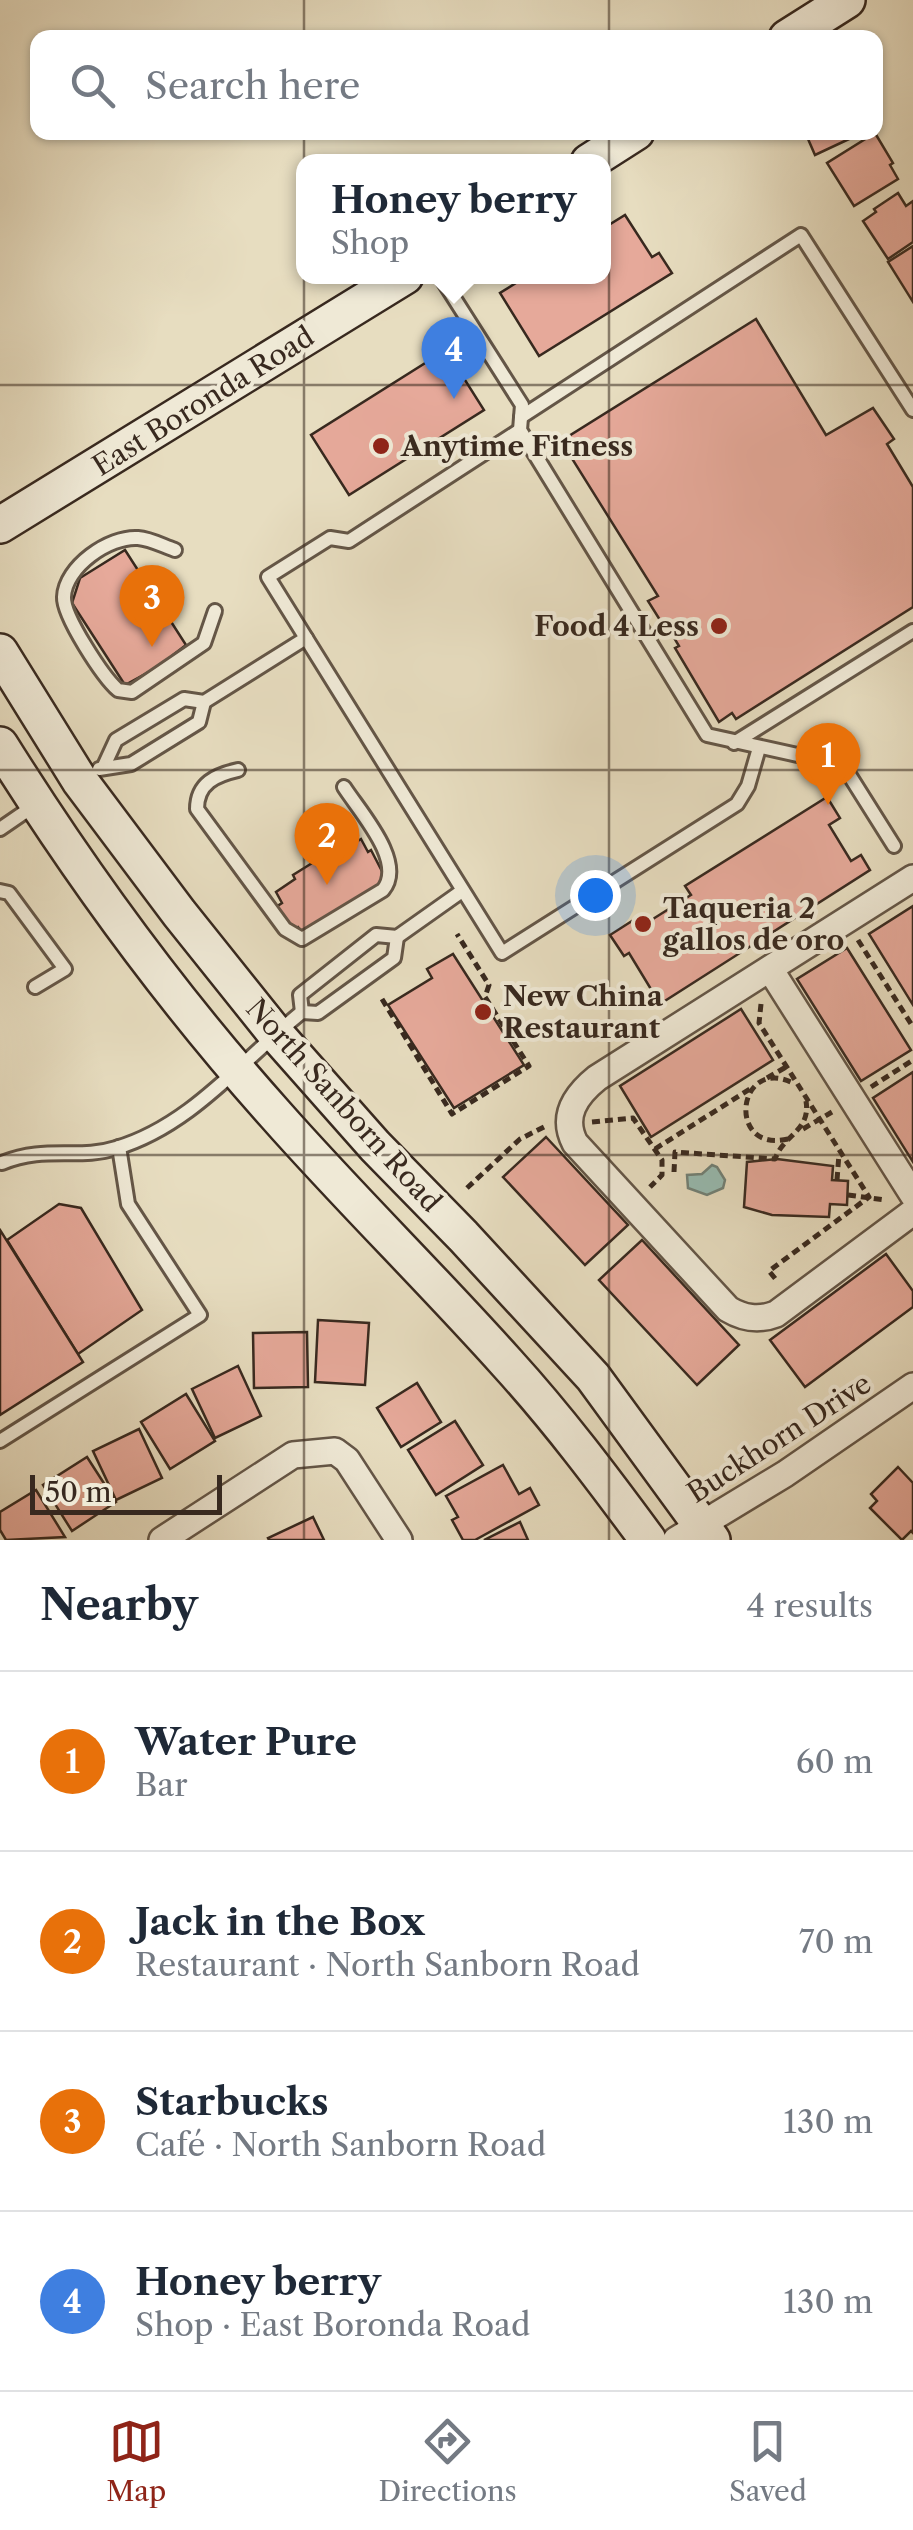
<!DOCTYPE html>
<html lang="en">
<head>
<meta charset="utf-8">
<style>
	body { margin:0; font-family:"Libre Caslon Text",serif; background:#f6f6f7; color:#1f2937 }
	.scale { position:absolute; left:30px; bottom:25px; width:192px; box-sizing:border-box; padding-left:10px; border:5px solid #38291f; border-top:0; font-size:28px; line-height:35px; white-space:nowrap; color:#38291f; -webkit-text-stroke:8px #efe9d6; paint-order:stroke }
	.you { position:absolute; left:595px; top:895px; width:35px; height:35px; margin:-25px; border:8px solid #fff; border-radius:50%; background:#1a73e8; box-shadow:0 0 0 15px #1a73e833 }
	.badge { display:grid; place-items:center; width:65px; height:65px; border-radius:50%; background:#8f2418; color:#fff; font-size:32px; font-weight:700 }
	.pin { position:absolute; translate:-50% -82px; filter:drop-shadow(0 2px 5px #0008) }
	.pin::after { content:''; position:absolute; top:52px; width:35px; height:30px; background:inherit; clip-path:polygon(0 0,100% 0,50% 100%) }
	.popup { position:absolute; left:296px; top:154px; width:315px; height:130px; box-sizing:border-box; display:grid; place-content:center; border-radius:20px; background:#fff; filter:drop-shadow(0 2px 8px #0005); font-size:32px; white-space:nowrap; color:#747a83 }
	.popup b { font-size:38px; color:#1f2937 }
	.popup::after { content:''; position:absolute; left:50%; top:100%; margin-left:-20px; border:20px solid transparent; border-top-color:#fff }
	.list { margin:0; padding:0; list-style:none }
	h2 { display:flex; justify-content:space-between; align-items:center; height:130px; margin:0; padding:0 40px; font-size:42px }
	h2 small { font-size:32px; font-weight:400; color:#747a83 }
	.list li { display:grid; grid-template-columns:65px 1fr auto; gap:30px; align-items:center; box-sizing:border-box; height:180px; padding:0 40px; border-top:2px solid #e0e1e3 }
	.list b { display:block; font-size:38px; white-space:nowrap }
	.list p { margin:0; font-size:32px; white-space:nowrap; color:#747a83 }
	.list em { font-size:32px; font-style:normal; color:#747a83 }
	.icon { flex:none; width:55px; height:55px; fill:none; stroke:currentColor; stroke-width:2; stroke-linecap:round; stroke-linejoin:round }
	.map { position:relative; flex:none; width:913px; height:1540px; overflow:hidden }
	.search { position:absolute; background:#fff; box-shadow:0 2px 8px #0004; left:30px; right:30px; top:30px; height:110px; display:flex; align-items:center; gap:25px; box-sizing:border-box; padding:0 35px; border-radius:20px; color:#747a83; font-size:38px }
	.sheet { height:850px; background:#fff }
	nav { display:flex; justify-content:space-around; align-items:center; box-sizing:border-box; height:140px; border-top:2px solid #e0e1e3; background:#fff; font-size:28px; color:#747a83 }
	nav a { display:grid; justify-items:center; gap:5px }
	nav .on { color:#8f2418 }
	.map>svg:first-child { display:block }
	.water { fill:#97bcb2; stroke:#718177; stroke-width:2.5 }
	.building { fill:#e6a99a; stroke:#38291f; stroke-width:2.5 }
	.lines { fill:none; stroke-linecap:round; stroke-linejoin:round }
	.lane-casing { stroke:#645647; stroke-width:18 }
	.street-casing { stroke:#645647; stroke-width:30 }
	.secondary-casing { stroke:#38291f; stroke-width:40 }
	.path { stroke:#38291f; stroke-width:5; stroke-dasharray:8 5; stroke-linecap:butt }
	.lane { stroke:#efe9d6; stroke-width:12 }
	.street { stroke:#efe9d6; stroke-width:25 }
	.secondary { stroke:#efe9d6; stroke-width:35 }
	.grid { fill:none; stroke:#38291f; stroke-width:2.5; stroke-opacity:0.55 }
	.poi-dot { fill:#8f2418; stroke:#efe9d6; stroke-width:4 }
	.labels { text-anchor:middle; stroke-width:8; stroke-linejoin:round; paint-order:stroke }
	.street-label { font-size:28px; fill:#38291f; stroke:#efe9d6 }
	.poi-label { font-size:28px; font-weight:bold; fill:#38291f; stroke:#efe9d6; text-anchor:start }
</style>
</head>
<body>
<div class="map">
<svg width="913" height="1540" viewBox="0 0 913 1540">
	<rect width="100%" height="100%" fill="#e7ddc0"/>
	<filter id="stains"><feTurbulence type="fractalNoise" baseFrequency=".002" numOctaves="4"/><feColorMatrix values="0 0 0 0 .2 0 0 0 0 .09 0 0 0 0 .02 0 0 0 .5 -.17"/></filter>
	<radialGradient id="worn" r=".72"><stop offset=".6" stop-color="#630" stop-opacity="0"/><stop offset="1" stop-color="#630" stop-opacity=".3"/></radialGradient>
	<polygon class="water" points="712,1165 717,1167 725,1180 723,1188 707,1195 688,1188 687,1175 702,1174"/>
	<g class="building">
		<polygon points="805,132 864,132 815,155"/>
		<polygon points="875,133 893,163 890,165 898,179 854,206 827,163"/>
		<polygon points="898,193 906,206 913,201 913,242 888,259 863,221 876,212 874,209"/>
		<polygon points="625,215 652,257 659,253 672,273 539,356 500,293 527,276 604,276 604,228"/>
		<polygon points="913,246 913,302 888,262"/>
		<polygon points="756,319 826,435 873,408 894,439 887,444 913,487 913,607 736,719 732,713 719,722 675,648 679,646 667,626 665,628 648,601 658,596 561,441"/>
		<polygon points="446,350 484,410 349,495 311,435"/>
		<polygon points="125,550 186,645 173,655 174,658 125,685 72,603 80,578"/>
		<polygon points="827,797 840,818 829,825 851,861 861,855 870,870 660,1004 629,953 624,956 610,935 632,921 637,929 691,895 685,886"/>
		<polygon points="361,839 368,852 371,850 387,881 303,934 298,927 290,931 276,907 282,903 276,892 295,879 293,875 317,860 333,852 335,855"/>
		<polygon points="913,906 913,1005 869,934"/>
		<polygon points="847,948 911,1050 861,1081 797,979"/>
		<polygon points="453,954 524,1065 454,1108 388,1005 432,978 427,969"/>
		<polygon points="741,1009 773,1060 651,1137 620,1086"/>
		<polygon points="913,1072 913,1162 873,1098"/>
		<polygon points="546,1137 628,1225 585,1265 503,1177"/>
		<polygon points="777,1159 833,1166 832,1180 848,1181 847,1205 830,1204 829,1217 772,1215 744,1207 747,1162"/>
		<polygon points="59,1204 81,1208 142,1310 78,1354 7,1240"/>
		<polygon points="0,1230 83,1362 0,1415"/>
		<polygon points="642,1240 739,1345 697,1385 599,1280"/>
		<polygon points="886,1254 913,1291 913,1307 805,1387 770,1340"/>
		<polygon points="318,1320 369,1323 365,1385 315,1382"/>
		<polygon points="307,1332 308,1387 254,1388 253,1333"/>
		<polygon points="238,1366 261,1416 215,1438 192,1389"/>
		<polygon points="417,1383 441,1422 401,1447 377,1408"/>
		<polygon points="186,1394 215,1441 170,1469 141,1422"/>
		<polygon points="455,1421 483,1465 436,1495 408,1450"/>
		<polygon points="139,1429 162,1478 116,1500 93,1451"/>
		<polygon points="87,1457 116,1502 72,1531 43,1485"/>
		<polygon points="503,1465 519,1494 530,1488 539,1505 475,1540 463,1540 452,1520 458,1517 446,1496"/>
		<polygon points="898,1467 913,1483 913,1533 911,1531 902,1540 870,1508 877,1501 871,1494"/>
		<polygon points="36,1490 65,1537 6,1540 0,1530 0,1512"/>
		<polygon points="313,1517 324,1540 269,1540 268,1538"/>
		<polygon points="520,1522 528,1540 484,1540"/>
	</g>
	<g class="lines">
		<defs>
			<g id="lane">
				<polyline points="440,276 522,405 520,430 707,735 843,765 894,846"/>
				<polyline points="521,417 801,235 913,410"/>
				<polyline points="520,430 349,541 330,538 268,577 502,953 737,804 748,786 759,748"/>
				<path d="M175,550C163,546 151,539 138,538C109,536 65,567 64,597C63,616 103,677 118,690L132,692L204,643L215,611"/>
				<polyline points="734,743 913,631"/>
				<polyline points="104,766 116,740 184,699 204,702 306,638"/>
				<polyline points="99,769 131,764 199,722 204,702"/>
				<path d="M238,770C216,775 197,783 197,809L285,929L302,939L383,890C406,862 360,812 344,787"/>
				<polyline points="0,829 35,805"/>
				<polyline points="0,891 9,893 65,969 35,987"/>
				<polyline points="302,1012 300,995 376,935 397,937 462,891"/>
				<path d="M2,1163C45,1145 79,1160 116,1148C191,1126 243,1059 302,1012L318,1013L394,958L397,937"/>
				<polyline points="0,1441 200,1315 128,1204 119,1147"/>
			</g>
			<g id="street">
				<path d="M913,878L597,1078C576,1095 561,1116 575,1143L728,1309C743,1318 758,1321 776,1314L913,1212"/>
				<polyline points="770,969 913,1195"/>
				<polyline points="162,1540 293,1455 335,1451 347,1460 399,1540"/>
				<polyline points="676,1540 785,1474 913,1386"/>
			</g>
			<g id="secondary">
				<polyline points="787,38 847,0"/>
				<polyline points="589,162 636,132"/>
				<polyline points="0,525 405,276"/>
				<polyline points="0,652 80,781 179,913 275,1033 375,1146 463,1236 593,1377 712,1540"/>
				<path d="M0,745C82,876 172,999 275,1114C350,1199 431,1278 507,1363C558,1419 603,1479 648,1540"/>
			</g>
		</defs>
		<use href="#lane" class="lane-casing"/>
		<use href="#street" class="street-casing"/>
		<use href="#secondary" class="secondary-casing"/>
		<g class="path">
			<polyline points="858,940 913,1027"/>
			<polyline points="382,999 452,1114 529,1066 485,997 489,985 457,934"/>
			<polyline points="761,1004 759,1023 869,1197 769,1271 778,1282"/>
			<polyline points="767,1078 786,1067"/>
			<polyline points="871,1087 913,1060"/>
			<polyline points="592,1122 633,1118 662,1160 662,1175 650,1187"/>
			<polyline points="803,1129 832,1112"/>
			<path d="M788,1139C725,1154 737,1053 795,1084"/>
			<polyline points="655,1149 750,1089"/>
			<path d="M674,1172L675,1152L775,1159C784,1134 811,1131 806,1101"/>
			<polyline points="837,1180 839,1154"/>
			<polyline points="467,1188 520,1139 546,1126"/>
			<polyline points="848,1195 885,1200"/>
		</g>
		<use href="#lane" class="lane"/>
		<use href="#street" class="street"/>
		<use href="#secondary" class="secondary"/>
	</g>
	<path class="grid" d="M304,0V38M609,0V38M304,132V1540M609,132V1540M0,385H913M0,770H913M0,1155H913"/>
	<g class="poi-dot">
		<circle cx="381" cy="446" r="10"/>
		<circle cx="719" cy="626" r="10"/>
		<circle cx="643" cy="924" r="10"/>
		<circle cx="483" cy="1012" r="10"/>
	</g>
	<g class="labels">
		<g class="street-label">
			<text transform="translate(203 401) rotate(-32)" y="10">East Boronda Road</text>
			<text transform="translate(344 1105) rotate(48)" y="10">North Sanborn Road</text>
			<text transform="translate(779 1438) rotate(-33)" y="10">Buckhorn Drive</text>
		</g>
		<g class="poi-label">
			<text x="401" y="456">Anytime Fitness</text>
			<text x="699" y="636" text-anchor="end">Food 4 Less</text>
			<text x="663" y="918">Taqueria 2<tspan x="663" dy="32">gallos de oro</tspan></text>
			<text x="503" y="1006">New China<tspan x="503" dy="32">Restaurant</tspan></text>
		</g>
	</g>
	<rect width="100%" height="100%" filter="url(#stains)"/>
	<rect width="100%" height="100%" fill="url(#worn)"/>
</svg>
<div class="scale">50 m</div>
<div class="you"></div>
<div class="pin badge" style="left:828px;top:805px;background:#e8710a">1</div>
<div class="pin badge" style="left:327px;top:885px;background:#e8710a">2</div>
<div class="pin badge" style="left:152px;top:647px;background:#e8710a">3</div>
<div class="pin badge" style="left:454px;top:399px;background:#3f7fe0">4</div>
<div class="popup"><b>Honey berry</b>Shop</div>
<div class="search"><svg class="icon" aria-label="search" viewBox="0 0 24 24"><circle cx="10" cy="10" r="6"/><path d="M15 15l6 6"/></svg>Search here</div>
</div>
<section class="sheet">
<h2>Nearby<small>4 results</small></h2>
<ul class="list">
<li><span class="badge" style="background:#e8710a">1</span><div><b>Water Pure</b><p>Bar</p></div><em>60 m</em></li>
<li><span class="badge" style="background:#e8710a">2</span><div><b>Jack in the Box</b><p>Restaurant · North Sanborn Road</p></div><em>70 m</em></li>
<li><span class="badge" style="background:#e8710a">3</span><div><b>Starbucks</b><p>Café · North Sanborn Road</p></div><em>130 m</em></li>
<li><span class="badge" style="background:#3f7fe0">4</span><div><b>Honey berry</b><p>Shop · East Boronda Road</p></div><em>130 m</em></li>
</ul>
</section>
<nav>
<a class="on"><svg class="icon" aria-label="map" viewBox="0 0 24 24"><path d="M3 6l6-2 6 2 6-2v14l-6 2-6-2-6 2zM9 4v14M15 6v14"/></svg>Map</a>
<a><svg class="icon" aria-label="directions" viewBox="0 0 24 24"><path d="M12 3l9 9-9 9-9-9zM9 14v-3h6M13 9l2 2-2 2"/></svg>Directions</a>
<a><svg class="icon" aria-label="saved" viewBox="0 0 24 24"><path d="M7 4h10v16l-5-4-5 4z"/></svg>Saved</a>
</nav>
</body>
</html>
